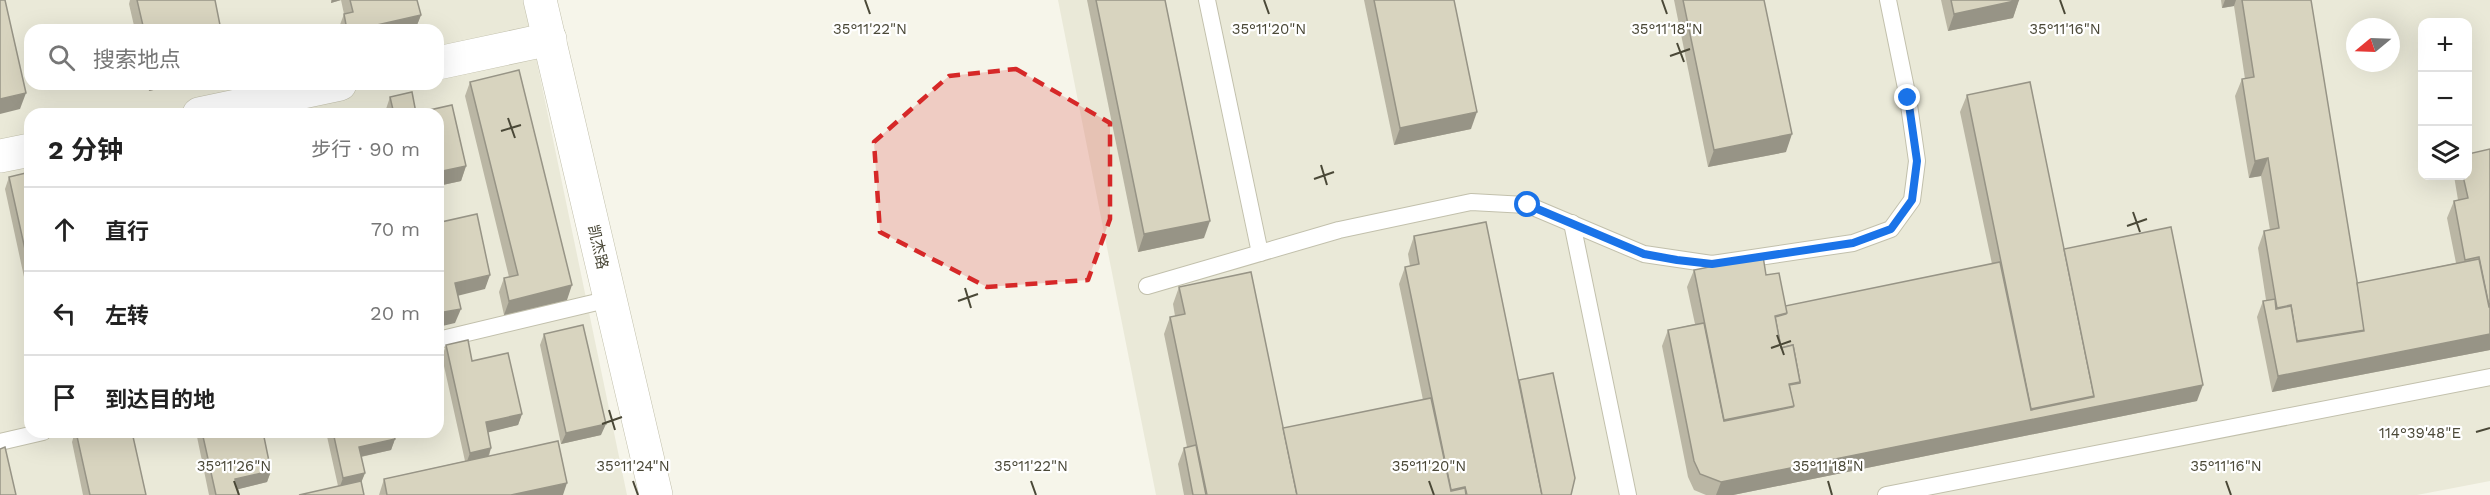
<!DOCTYPE html>
<html lang="zh">
<head>
<meta charset="utf-8">
<style>
	body { margin:0; font-family:"Work Sans","Noto Sans SC",sans-serif; background:#f2f2f2; color:#222 }
	.controls { position:absolute; right:18px; top:18px; display:grid; overflow:hidden; border-radius:12px; box-shadow:0 6px 24px #0002 }
	.controls button { width:54px; height:54px; display:grid; place-items:center; padding:0; border:0; border-bottom:2px solid #e0e0e0; background:#fff; color:#222; font:30px sans-serif }
	.compass { position:absolute; left:2346px; top:18px; width:54px; height:54px; border-radius:50%; background:#fff; box-shadow:0 6px 24px #0002; rotate:251deg }
	.stop { position:absolute; width:18px; height:18px; margin:-14px; border:4px solid #1a73e8; border-radius:50%; background:#fff }
	.stop.end { background:#1a73e8; border-color:#fff; box-shadow:0 2px 6px #0008 }
	.list { margin:0; padding:0; list-style:none }
	h2 { display:flex; justify-content:space-between; align-items:center; height:78px; margin:0; padding:0 24px; font-size:26px }
	h2 small { font-size:20px; font-weight:400; color:#767676 }
	.list li { display:grid; grid-template-columns:39px 1fr auto; gap:18px; align-items:center; box-sizing:border-box; height:84px; padding:0 24px; border-top:2px solid #e0e0e0 }
	.list b { display:block; font-size:22px; white-space:nowrap }
	.list em { font-size:20px; font-style:normal; color:#767676 }
	.icon { flex:none; width:33px; height:33px; fill:none; stroke:currentColor; stroke-width:2; stroke-linecap:round; stroke-linejoin:round }
	.map { position:relative; flex:none; width:2490px; height:495px; overflow:hidden }
	.search { position:absolute; background:#fff; box-shadow:0 6px 24px #0002; left:24px; top:24px; width:420px; height:66px; display:flex; align-items:center; gap:15px; box-sizing:border-box; padding:0 21px; border-radius:18px; color:#767676; font-size:22px }
	.panel { position:absolute; background:#fff; box-shadow:0 6px 24px #0002; left:24px; top:108px; width:420px; height:330px; border-radius:18px }
	.map>svg:first-child { display:block }
	.residential { fill:#eae9d8; fill-rule:evenodd }
	.lines { fill:none; stroke-linecap:round; stroke-linejoin:round }
	.service-casing { stroke:#c2c0ac; stroke-width:18 }
	.minor-casing { stroke:#c2c0ac; stroke-width:34 }
	.tertiary-casing { stroke:#c2c0ac; stroke-width:34 }
	.service { stroke:#fff; stroke-width:16 }
	.minor { stroke:#fff; stroke-width:33 }
	.tertiary { stroke:#fff; stroke-width:33 }
	.wall { fill:#bab6a4 }
	.shaded-wall { fill:#979486 }
	.building { fill:#d8d4bf; stroke:#979486; stroke-width:1.5 }
	.route { stroke:#1a73e8; stroke-width:8 }
	.marked { fill:#d62828; fill-opacity:0.2; stroke:#d62828; stroke-width:4.5; stroke-dasharray:12 8; stroke-linejoin:round }
	.ticks { fill:none; stroke:#4a4837; stroke-width:2 }
	.labels { text-anchor:middle; stroke-width:4.5; stroke-linejoin:round; paint-order:stroke }
	.street-label { font-size:15px; fill:#4a4837; stroke:#fff }
	.ticks-label { font-size:15px; text-anchor:middle; fill:#4a4837; stroke:#fff; stroke-width:4.5; stroke-linejoin:round; paint-order:stroke }
</style>
</head>
<body>
<div class="map">
<svg width="2490" height="495" viewBox="0 0 2490 495">
	<rect width="100%" height="100%" fill="#f6f5ea"/>
	<g class="residential">
		<path d="M0,0H524L627,495H0ZM30,30H438V84H30ZM30,114H438V432H30Z"/>
		<path d="M1058,0H2490V481L2417,495H1156ZM2422,22H2468V176H2422ZM2355,27H2391V63H2355Z"/>
	</g>
	<g class="lines">
		<defs>
			<g id="service">
				<polyline points="1207,0 1260,253"/>
				<polyline points="1572,223 1628,495"/>
				<polyline points="1147,286 1339,230 1471,202 1528,205 1644,254 1712,264 1853,243 1891,229 1912,200 1917,161 1908,98 1888,0"/>
				<polyline points="438,340 610,299"/>
				<polyline points="0,442 43,432"/>
				<polyline points="1886,495 2490,377"/>
			</g>
			<g id="minor">
				<polyline points="438,63 550,39"/>
				<polyline points="199,114 340,84"/>
				<polyline points="0,156 30,150"/>
			</g>
			<polyline id="tertiary" points="540,0 656,495"/>
		</defs>
		<use href="#service" class="service-casing"/>
		<use href="#minor" class="minor-casing"/>
		<use href="#tertiary" class="tertiary-casing"/>
		<use href="#service" class="service"/>
		<use href="#minor" class="minor"/>
		<use href="#tertiary" class="tertiary"/>
	</g>
	<g class="wall">
		<polygon points="130,0 215,0 221,30 135,30 129,4"/>
		<polygon points="331,0 417,0 421,15 415,30 338,30 344,14 341,0 331,3"/>
		<polygon points="1087,0 1165,0 1204,238 1138,252"/>
		<polygon points="1364,0 1454,0 1471,129 1394,145"/>
		<polygon points="1674,0 1764,0 1786,152 1708,167"/>
		<polygon points="1941,0 2019,0 2013,18 1948,31"/>
		<polygon points="2221,0 2311,0 2357,283 2456,263 2447,218 2454,201 2458,200 2454,176 2468,176 2490,149 2490,350 2272,392 2257,317 2263,301 2266,300 2258,248 2264,231 2270,230 2261,176 2249,178 2235,96 2242,79 2245,79 2234,6 2222,8"/>
		<polygon points="470,82 567,300 504,315 499,292 504,278 509,277 465,96"/>
		<polygon points="147,84 180,84 149,91"/>
		<polygon points="412,92 416,113 452,105 466,166 461,181 438,186 438,114 385,114 385,112 390,97"/>
		<polygon points="1967,95 2064,249 2197,401 1733,495 1706,495 1694,490 1688,477 1662,346 1668,330 1695,324 1687,287 1694,270 1785,306 1992,264 1960,112"/>
		<polygon points="30,172 30,300 29,300 5,189 9,177"/>
		<polygon points="1414,236 1519,380 1571,495 1184,495 1178,464 1184,448 1187,447 1164,334 1170,317 1175,316 1173,304 1179,287 1283,428 1423,400 1399,284 1405,267 1410,266 1408,254"/>
		<polygon points="544,334 601,435 561,444 540,345"/>
		<polygon points="446,345 522,414 518,425 488,432 491,448 489,456 563,495 379,495 384,479 465,461 442,357"/>
		<polygon points="75,432 132,432 146,495 83,495 72,442"/>
		<polygon points="196,432 263,432 271,471 267,482 238,489 239,495 209,495"/>
		<polygon points="326,432 393,432 395,439 391,450 361,457 365,473 361,483 338,486"/>
	</g>
	<g class="shaded-wall">
		<polygon points="332,0 341,0 331,3"/>
		<polygon points="2019,0 2013,18 1948,31 1954,14"/>
		<polygon points="2225,0 2236,0 2234,6 2222,8"/>
		<polygon points="421,15 415,30 355,30"/>
		<polygon points="151,84 180,84 149,91"/>
		<polygon points="26,93 20,109 0,114 0,99"/>
		<polygon points="1477,112 1471,129 1394,145 1400,128"/>
		<polygon points="1792,134 1786,152 1708,167 1714,150"/>
		<polygon points="2268,158 2261,176 2249,178 2255,161"/>
		<polygon points="466,166 461,181 438,186 438,172"/>
		<polygon points="1210,221 1204,238 1138,252 1144,234"/>
		<polygon points="490,275 485,289 449,298 455,283"/>
		<polygon points="572,285 567,300 504,315 509,301"/>
		<polygon points="461,309 455,323 438,327 438,313"/>
		<polygon points="2490,334 2490,350 2272,392 2278,376"/>
		<polygon points="2203,385 2197,401 1733,495 1716,495 1721,482 2031,409 2094,396"/>
		<polygon points="522,414 518,425 482,434 486,422"/>
		<polygon points="606,424 601,435 561,444 566,433"/>
		<polygon points="395,439 391,450 355,458 359,447"/>
		<polygon points="491,448 487,460 466,464 470,453"/>
		<polygon points="271,471 267,482 231,491 235,479"/>
		<polygon points="365,473 360,485 339,489 343,478"/>
		<polygon points="567,483 563,495 511,495"/>
	</g>
	<g class="building">
		<polygon points="0,0 5,0 26,93 0,99"/>
		<polygon points="137,0 215,0 221,30 155,30 154,27 144,30"/>
		<polygon points="350,0 417,0 421,15 355,30 347,30 344,14 353,12"/>
		<polygon points="1096,0 1165,0 1210,221 1144,234"/>
		<polygon points="1374,0 1454,0 1477,112 1400,128"/>
		<polygon points="1683,0 1764,0 1792,134 1714,150"/>
		<polygon points="1951,0 2019,0 1954,14"/>
		<polygon points="2242,0 2311,0 2365,330 2297,341 2291,305 2277,308 2264,231 2279,228 2268,158 2255,161 2242,79 2254,77"/>
		<polygon points="519,70 572,285 509,301 504,278 518,275 470,82"/>
		<polygon points="2030,82 2094,396 2031,409 1967,95"/>
		<polygon points="412,92 416,113 452,105 466,166 438,172 438,114 394,114 390,97"/>
		<polygon points="2490,149 2490,306 2489,306 2479,257 2465,260 2454,201 2468,198 2463,176 2468,176 2468,154"/>
		<polygon points="30,172 30,272 9,177"/>
		<polygon points="438,210 441,222 477,214 490,275 455,283 461,309 438,313"/>
		<polygon points="1486,222 1542,495 1467,495 1465,487 1451,490 1405,267 1419,264 1414,236"/>
		<polygon points="2171,227 2203,385 1721,482 1700,474 1694,461 1668,330 1704,323 1724,421 1793,407 1789,385 1800,383 1800,382 1793,345 1781,348 1775,317 1786,314 1785,306 2000,262 2031,410 2094,397 2094,396 2064,249"/>
		<polygon points="1763,256 1766,275 1779,273 1787,313 1775,316 1781,348 1793,345 1800,382 1789,384 1794,406 1724,420 1694,270"/>
		<polygon points="2479,259 2489,307 2490,307 2490,334 2278,376 2263,301 2275,299 2276,309 2291,306 2297,342 2364,331 2357,283"/>
		<polygon points="1251,272 1297,495 1207,495 1170,317 1185,314 1179,287"/>
		<polygon points="583,325 606,424 566,433 544,334"/>
		<polygon points="468,340 472,361 508,353 522,414 486,422 491,448 470,453 446,345"/>
		<polygon points="1553,373 1575,478 1571,495 1542,495 1519,380"/>
		<polygon points="1431,398 1451,491 1465,488 1466,495 1297,495 1283,428"/>
		<polygon points="76,432 132,432 146,495 90,495"/>
		<polygon points="202,432 263,432 271,471 235,479 239,495 216,495"/>
		<polygon points="333,432 393,432 395,439 359,447 365,473 343,478"/>
		<polygon points="558,441 567,483 511,495 387,495 384,479"/>
		<polygon points="1196,445 1206,495 1193,495 1184,448"/>
		<polygon points="5,447 16,495 0,495 0,449"/>
		<polygon points="361,481 364,495 299,495"/>
	</g>
	<g class="lines">
		<polyline class="route" points="1528,205 1644,254 1677,260 1712,264 1853,243 1891,229 1912,200 1917,161 1908,98"/>
	</g>
	<path class="marked" d="M1016,69L1110,123V219L1088,280L987,287L880,232L874,142L949,76Z"/>
	<path class="ticks" d="M865,0L870,14M1264,0L1269,14M1662,0L1667,14M2060,0L2065,14M1677,43L1684,62M1670,56L1690,49M508,118L515,138M501,131L521,125M1321,165L1327,185M1314,179L1334,172M2133,212L2140,232M2127,226L2147,219M965,288L971,308M958,301L978,294M1777,335L1784,355M1771,348L1791,341M609,410L615,430M602,424L622,417M2476,432L2490,428M234,481L239,495M633,481L638,495M1031,481L1036,495M1429,481L1434,495M1828,481L1832,495M2226,481L2231,495"/>
	<g class="labels">
		<g class="street-label">
			<text transform="translate(598 247) rotate(77)" y="5">凯杰路</text>
		</g>
	</g>
	<g class="ticks-label">
		<text x="870" y="34">35°11'22"N</text>
		<text x="1667" y="34">35°11'18"N</text>
		<text x="1269" y="34">35°11'20"N</text>
		<text x="2065" y="34">35°11'16"N</text>
		<text x="2420" y="438">114°39'48"E</text>
		<text x="234" y="471">35°11'26"N</text>
		<text x="633" y="471">35°11'24"N</text>
		<text x="1031" y="471">35°11'22"N</text>
		<text x="1429" y="471">35°11'20"N</text>
		<text x="1828" y="471">35°11'18"N</text>
		<text x="2226" y="471">35°11'16"N</text>
	</g>
</svg>
<div class="controls">
<button>+</button>
<button>−</button>
<button><svg class="icon" aria-label="layers" viewBox="0 0 24 24"><path d="M12 4l9 5-9 5-9-5zM3 14l9 5 9-5"/></svg></button>
</div>
<svg class="compass" viewBox="-18 -18 36 36"><path d="M0-13l5 13h-10z" fill="#e53935"/><path d="M0 13l5-13h-10z" fill="#767676"/></svg>
<div class="stop" style="left:1528px;top:205px"></div>
<div class="stop end" style="left:1908px;top:98px"></div>
<div class="search"><svg class="icon" aria-label="search" viewBox="0 0 24 24"><circle cx="10" cy="10" r="6"/><path d="M15 15l6 6"/></svg>搜索地点</div>
<section class="panel">
<h2>2 分钟<small>步行 · 90 m</small></h2>
<ul class="list">
<li><svg class="icon" aria-label="ahead" viewBox="0 0 24 24"><path d="M12 20V5M6 11l6-6 6 6"/></svg><div><b>直行</b></div><em>70 m</em></li>
<li><svg class="icon" aria-label="left" viewBox="0 0 24 24"><path d="M17 20v-9H6M10 6l-5 5 5 5"/></svg><div><b>左转</b></div><em>20 m</em></li>
<li><svg class="icon" aria-label="arrive" viewBox="0 0 24 24"><path d="M6 21V4h12l-3 4 3 4H6"/></svg><div><b>到达目的地</b></div></li>
</ul>
</section>
</div>
</body>
</html>
